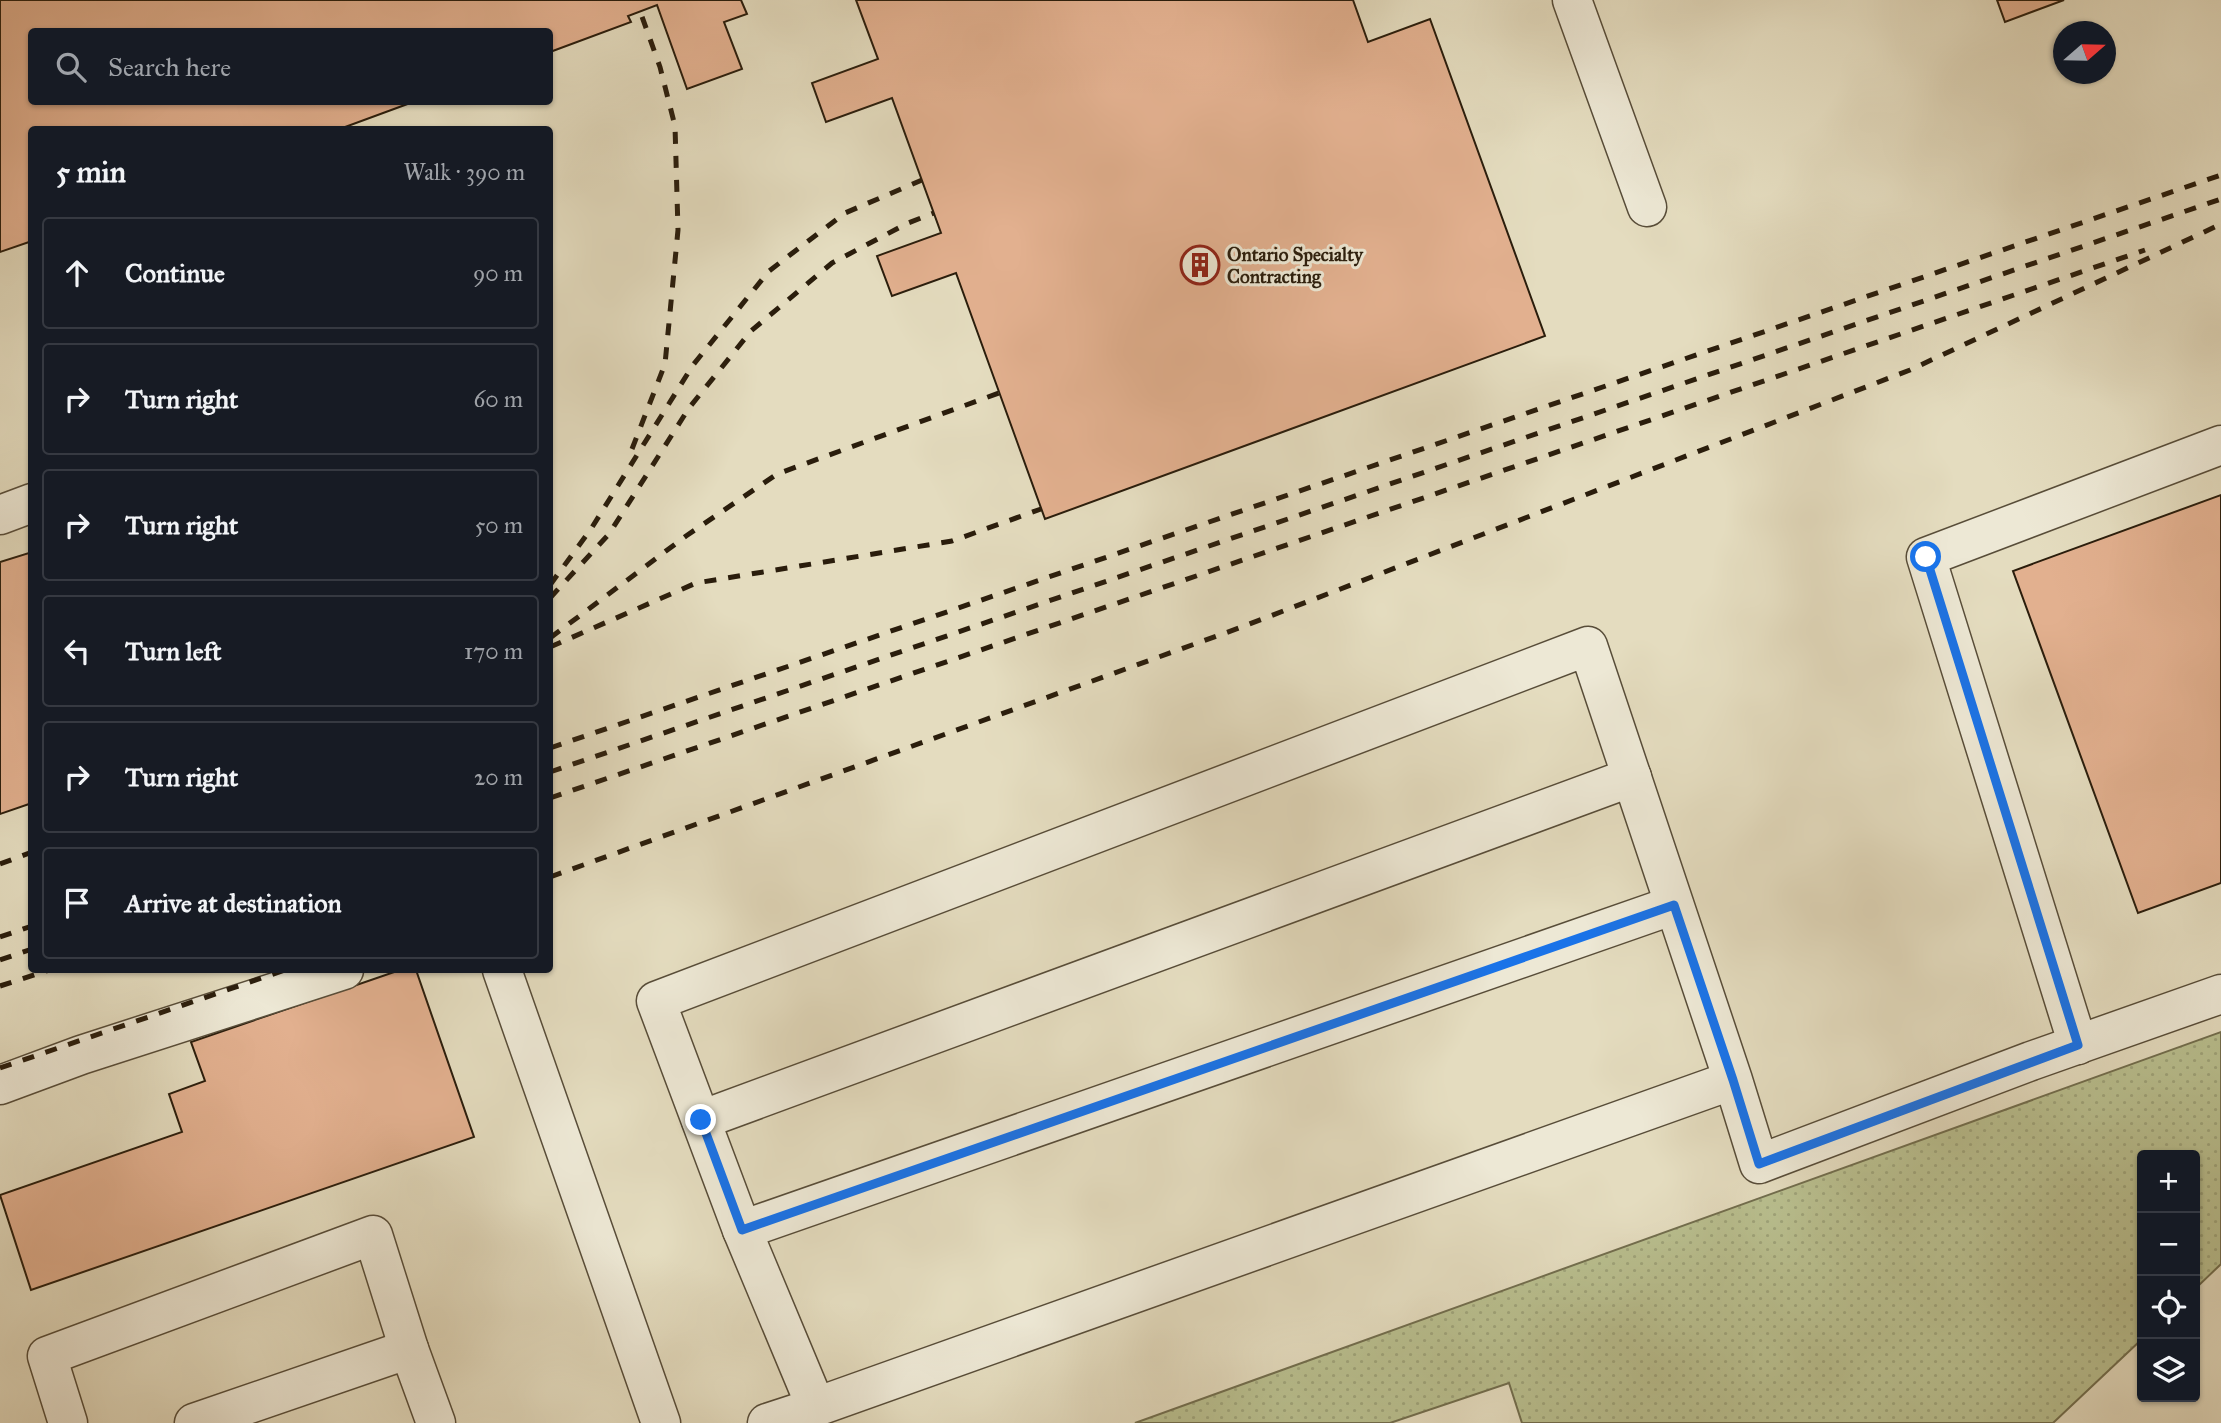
<!DOCTYPE html>
<html lang="en">
<head>
<meta charset="utf-8">
<style>
	body { margin:0; font-family:"IM FELL Great Primer",serif; background:#20242c; color:#f1f3f6 }
	.controls { position:absolute; right:21px; bottom:21px; display:grid; overflow:hidden; border-radius:7px; box-shadow:0 2px 5px #0004 }
	.controls button { width:63px; height:63px; display:grid; place-items:center; padding:0; border:0; border-bottom:2px solid #363941; background:#171b24; color:#f1f3f6; font:35px sans-serif }
	.compass { position:absolute; left:2053px; top:21px; width:63px; height:63px; border-radius:50%; background:#171b24; box-shadow:0 2px 5px #0004; rotate:70deg }
	.stop { position:absolute; width:21px; height:21px; margin:-16px; border:5px solid #1a73e8; border-radius:50%; background:#fff }
	.stop.end { background:#1a73e8; border-color:#fff; box-shadow:0 2px 7px #0008 }
	.list { margin:0; padding:0; list-style:none }
	h2 { display:flex; justify-content:space-between; align-items:center; height:91px; margin:0; padding:0 28px; font-size:30px }
	h2 small { font-size:23px; font-weight:400; color:#9ea1a6 }
	.list li { display:grid; grid-template-columns:46px 1fr auto; gap:21px; align-items:center; box-sizing:border-box; height:112px; margin:0 14px 14px; padding:0 14px; border:2px solid #363941; border-radius:7px }
	.list b { display:block; font-size:26px; white-space:nowrap }
	.list em { font-size:23px; font-style:normal; color:#9ea1a6 }
	.icon { flex:none; width:38px; height:38px; fill:none; stroke:currentColor; stroke-width:2; stroke-linecap:round; stroke-linejoin:round }
	.map { position:relative; flex:none; width:2221px; height:1423px; overflow:hidden }
	.search { position:absolute; background:#171b24; box-shadow:0 2px 5px #0004; left:28px; top:28px; width:525px; height:77px; display:flex; align-items:center; gap:18px; box-sizing:border-box; padding:0 24px; border-radius:7px; color:#9ea1a6; font-size:26px }
	.panel { position:absolute; background:#171b24; box-shadow:0 2px 5px #0004; left:28px; top:126px; width:525px; height:847px; border-radius:7px }
	.map>svg:first-child { display:block }
	.green { fill:url(#green-dots); stroke:#726e4e; stroke-width:2 }
	.building { fill:#e2b08f; stroke:#2a1d0c; stroke-width:2 }
	.lines { fill:none; stroke-linecap:round; stroke-linejoin:round }
	.minor-casing { stroke:#584d39; stroke-width:41 }
	.minor { stroke:#ede8d5; stroke-width:38 }
	.rail { stroke:#2a1d0c; stroke-width:5; stroke-dasharray:12 12; stroke-linecap:butt }
	.route { stroke:#1a73e8; stroke-width:9 }
	.labels { text-anchor:middle; stroke-width:6; stroke-linejoin:round; paint-order:stroke }
	.poi-label { font-size:19px; font-weight:bold; fill:#2a1d0c; stroke:#ede8d5; text-anchor:start }
</style>
</head>
<body>
<div class="map">
<svg width="2221" height="1423" viewBox="0 0 2221 1423">
	<defs>
		<pattern id="green-dots" width="8" height="8" patternUnits="userSpaceOnUse" patternTransform="scale(1.75)"><rect width="8" height="8" fill="#b9bf8f"/><path d="M2 2h.1M6 6h.1" fill="none" stroke="#9fa47a" stroke-width="1.8" stroke-linecap="round"/></pattern>
	</defs>
	<rect width="100%" height="100%" fill="#e4dcbf"/>
	<filter id="stains"><feTurbulence type="fractalNoise" baseFrequency=".00286" numOctaves="4"/><feColorMatrix values="0 0 0 0 .2 0 0 0 0 .09 0 0 0 0 .02 0 0 0 .5 -.17"/></filter>
	<radialGradient id="worn" r=".72"><stop offset=".6" stop-color="#630" stop-opacity="0"/><stop offset="1" stop-color="#630" stop-opacity=".3"/></radialGradient>
	<polygon class="green" points="2221,1032 2221,1264 2195,1289 2195,1155 2142,1155 2142,1339 2053,1423 1522,1423 1509,1383 1390,1423 1135,1423"/>
	<g class="building">
		<polygon points="0,0 741,0 747,14 724,22 742,69 687,89 657,5 628,16 631,22 550,52 550,32 32,32 32,102 413,102 337,130 32,130 32,241 0,252"/>
		<polygon points="856,0 1353,0 1368,42 1430,19 1545,336 1045,519 956,273 892,296 877,256 941,233 892,98 826,122 812,83 878,59"/>
		<polygon points="1997,0 2064,0 2005,22"/>
		<polygon points="2221,495 2221,883 2138,913 2013,571"/>
		<polygon points="32,552 32,803 0,814 0,562"/>
		<polygon points="400,970 416,970 474,1137 31,1290 0,1195 182,1132 169,1094 205,1081 191,1042"/>
	</g>
	<g class="lines">
		<defs>
			<g id="minor">
				<polyline points="1572,0 1647,207"/>
				<polyline points="0,515 32,503"/>
				<polyline points="502,970 661,1423"/>
				<polyline points="2078,1045 1926,557 2221,445"/>
				<polyline points="1733,1080 816,1407 742,1230 656,1001 1588,646 1733,1080 1759,1164 2031,1061 2221,994"/>
				<polyline points="0,1085 81,1055 344,970"/>
				<polyline points="701,1120 1632,777"/>
				<polyline points="742,1230 1674,905"/>
				<polyline points="68,1423 47,1356 373,1235 409,1349"/>
				<polyline points="194,1423 409,1349 436,1423"/>
				<polyline points="767,1423 816,1407"/>
			</g>
		</defs>
		<use href="#minor" class="minor-casing"/>
		<use href="#minor" class="minor"/>
		<g class="rail">
			<polyline points="632,449 665,364 678,230 675,126 660,67 640,11"/>
			<polyline points="550,585 591,529 693,365 769,271 845,213 922,180"/>
			<polyline points="550,598 609,534 689,408 751,331 832,263 908,223 934,213"/>
			<polyline points="550,638 686,536 777,474 999,393"/>
			<polyline points="550,647 696,583 952,541 1041,509"/>
			<polyline points="550,748 2221,175"/>
			<polyline points="550,772 2221,199"/>
			<polyline points="550,798 2145,250"/>
			<polyline points="0,864 32,852"/>
			<polyline points="550,877 1239,628 1910,370 2219,225"/>
			<polyline points="0,937 32,926"/>
			<polyline points="0,960 32,949"/>
			<polyline points="0,986 49,970"/>
			<polyline points="0,1068 285,970"/>
		</g>
	</g>
	<g class="lines">
		<polyline class="route" points="701,1120 742,1230 1674,905 1733,1080 1759,1164 2078,1045 1926,557"/>
	</g>
	<defs>
		<symbol id="building-ring" viewBox="-11 -11 22 22"><circle r="9.5" fill="#ede8d5" stroke="#8f2418" stroke-width="1.5"/><path d="M-4-6H4V6H1V3H-1V6H-4ZM-2.5-4.3h1.7v1.8h-1.7ZM.8-4.3h1.7v1.8H.8ZM-2.5-1h1.7V.8h-1.7ZM.8-1h1.7V.8H.8Z" fill="#8f2418"/></symbol>
	</defs>
	<g fill-rule="evenodd">
		<use href="#building-ring" x="1178" y="243" width="44" height="44"/>
	</g>
	<g class="labels">
		<g class="poi-label">
			<text x="1227" y="261">Ontario Specialty<tspan x="1227" dy="22">Contracting</tspan></text>
		</g>
	</g>
	<rect width="100%" height="100%" filter="url(#stains)"/>
	<rect width="100%" height="100%" fill="url(#worn)"/>
</svg>
<div class="controls">
<button>+</button>
<button>−</button>
<button><svg class="icon" aria-label="locate" viewBox="0 0 24 24"><circle cx="12" cy="12" r="6"/><path d="M12 2v4M12 18v4M2 12h4M18 12h4"/></svg></button>
<button><svg class="icon" aria-label="layers" viewBox="0 0 24 24"><path d="M12 4l9 5-9 5-9-5zM3 14l9 5 9-5"/></svg></button>
</div>
<svg class="compass" viewBox="-18 -18 36 36"><path d="M0-13l5 13h-10z" fill="#e53935"/><path d="M0 13l5-13h-10z" fill="#9ea1a6"/></svg>
<div class="stop" style="left:1926px;top:557px"></div>
<div class="stop end" style="left:701px;top:1120px"></div>
<div class="search"><svg class="icon" aria-label="search" viewBox="0 0 24 24"><circle cx="10" cy="10" r="6"/><path d="M15 15l6 6"/></svg>Search here</div>
<section class="panel">
<h2>5 min<small>Walk · 390 m</small></h2>
<ul class="list">
<li><svg class="icon" aria-label="ahead" viewBox="0 0 24 24"><path d="M12 20V5M6 11l6-6 6 6"/></svg><div><b>Continue</b></div><em>90 m</em></li>
<li><svg class="icon" aria-label="right" viewBox="0 0 24 24"><path d="M7 20v-9h11M14 6l5 5-5 5"/></svg><div><b>Turn right</b></div><em>60 m</em></li>
<li><svg class="icon" aria-label="right" viewBox="0 0 24 24"><path d="M7 20v-9h11M14 6l5 5-5 5"/></svg><div><b>Turn right</b></div><em>50 m</em></li>
<li><svg class="icon" aria-label="left" viewBox="0 0 24 24"><path d="M17 20v-9H6M10 6l-5 5 5 5"/></svg><div><b>Turn left</b></div><em>170 m</em></li>
<li><svg class="icon" aria-label="right" viewBox="0 0 24 24"><path d="M7 20v-9h11M14 6l5 5-5 5"/></svg><div><b>Turn right</b></div><em>20 m</em></li>
<li><svg class="icon" aria-label="arrive" viewBox="0 0 24 24"><path d="M6 21V4h12l-3 4 3 4H6"/></svg><div><b>Arrive at destination</b></div></li>
</ul>
</section>
</div>
</body>
</html>
